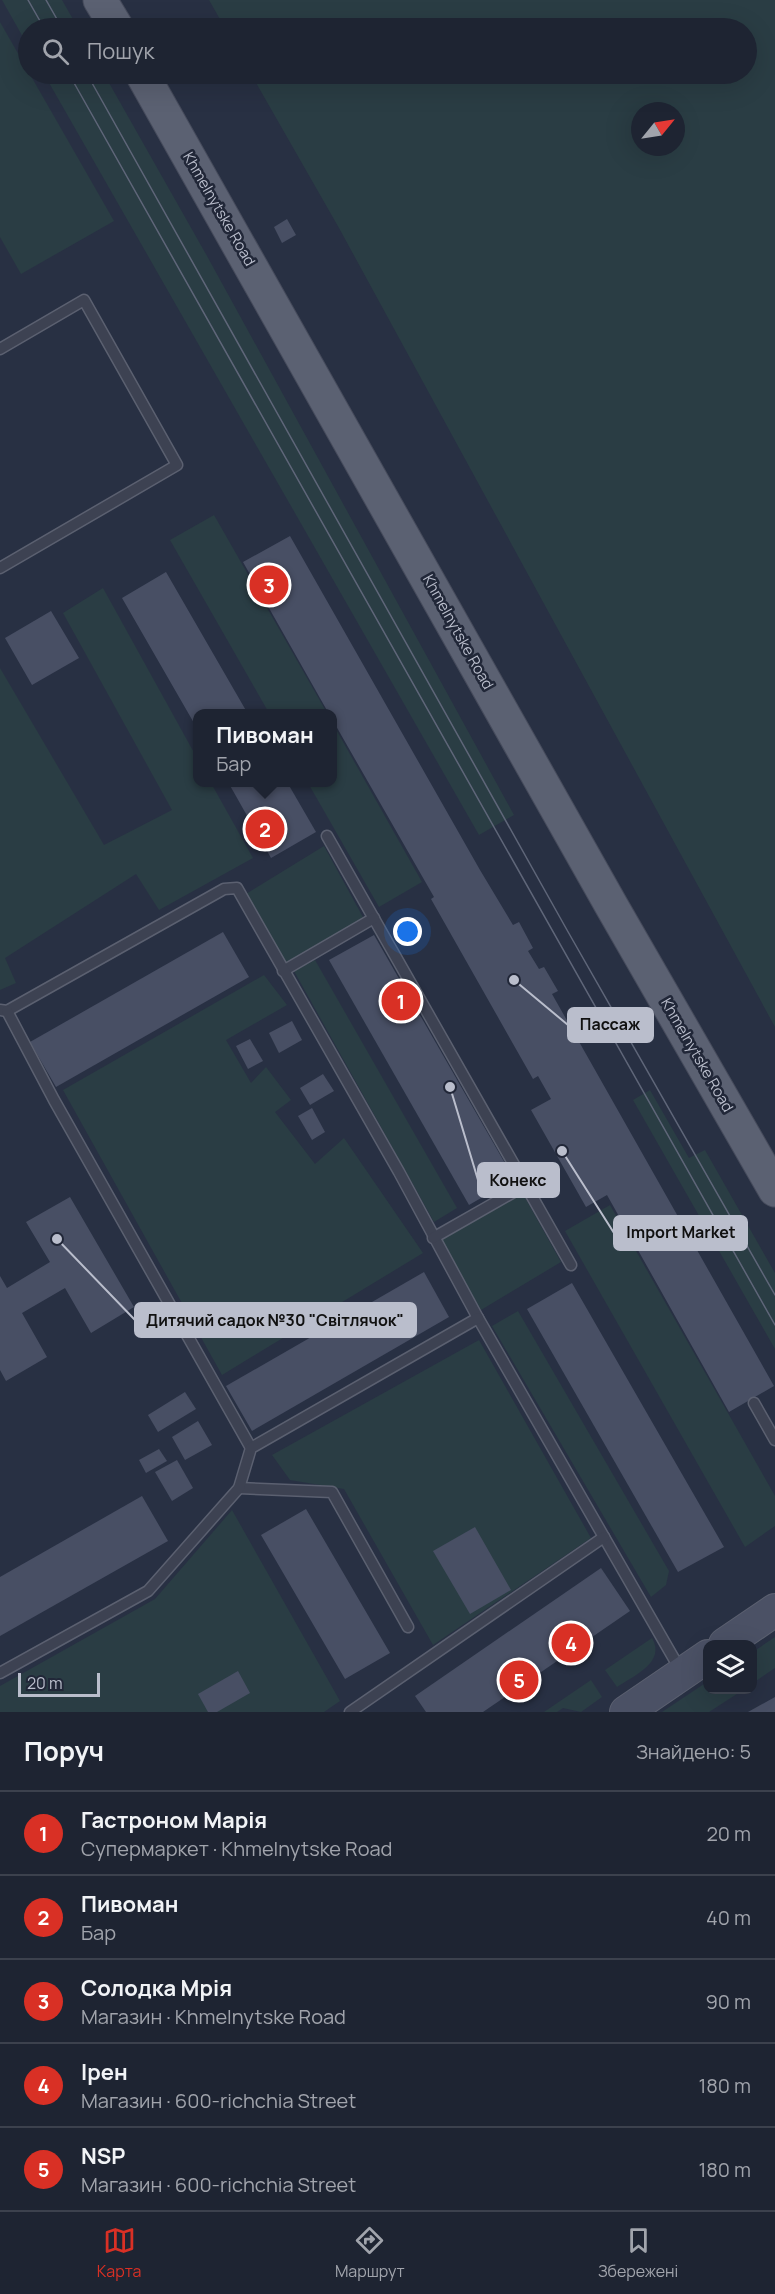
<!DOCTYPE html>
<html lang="uk">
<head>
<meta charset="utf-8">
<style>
	body { margin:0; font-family:Manrope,sans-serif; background:#262c3a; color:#f1f3f6 }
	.controls { position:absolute; right:18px; bottom:18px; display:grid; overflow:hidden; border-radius:12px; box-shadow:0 6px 24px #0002 }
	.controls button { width:54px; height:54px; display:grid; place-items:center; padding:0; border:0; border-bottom:2px solid #3c414d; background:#1e2432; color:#f1f3f6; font:30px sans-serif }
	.compass { position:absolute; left:631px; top:102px; width:54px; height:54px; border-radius:50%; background:#1e2432; box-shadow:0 6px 24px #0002; rotate:60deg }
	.scale { position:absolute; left:18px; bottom:15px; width:82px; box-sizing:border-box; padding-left:6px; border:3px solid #babecc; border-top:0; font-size:16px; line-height:21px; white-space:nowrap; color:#babecc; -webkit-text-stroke:4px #212738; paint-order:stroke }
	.you { position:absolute; left:408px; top:932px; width:21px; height:21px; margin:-15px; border:4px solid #fff; border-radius:50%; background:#1a73e8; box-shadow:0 0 0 9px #1a73e833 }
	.badge { display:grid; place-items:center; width:39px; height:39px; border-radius:50%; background:#d93025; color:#fff; font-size:20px; font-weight:700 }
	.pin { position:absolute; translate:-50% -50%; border:3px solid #fff; box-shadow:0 2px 6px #0006 }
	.popup { position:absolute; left:193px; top:709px; width:144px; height:78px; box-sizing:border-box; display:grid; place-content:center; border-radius:12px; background:#1e2432; filter:drop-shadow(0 2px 4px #0005); font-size:20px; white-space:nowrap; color:#a1a4ac }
	.popup b { font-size:22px; color:#f1f3f6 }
	.popup::after { content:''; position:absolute; left:50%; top:100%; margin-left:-12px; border:12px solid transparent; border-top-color:#1e2432 }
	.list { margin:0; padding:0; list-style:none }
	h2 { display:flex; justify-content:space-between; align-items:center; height:78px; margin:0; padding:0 24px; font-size:26px }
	h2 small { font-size:20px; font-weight:400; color:#a1a4ac }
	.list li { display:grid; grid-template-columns:39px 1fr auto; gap:18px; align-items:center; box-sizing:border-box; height:84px; padding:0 24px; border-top:2px solid #3c414d }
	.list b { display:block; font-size:22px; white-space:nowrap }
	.list p { margin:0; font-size:20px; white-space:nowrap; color:#a1a4ac }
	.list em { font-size:20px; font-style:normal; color:#a1a4ac }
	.icon { flex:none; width:33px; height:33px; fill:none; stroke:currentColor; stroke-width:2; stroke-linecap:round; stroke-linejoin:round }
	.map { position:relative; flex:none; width:775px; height:1712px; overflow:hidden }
	.search { position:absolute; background:#1e2432; box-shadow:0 6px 24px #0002; left:18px; right:18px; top:18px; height:66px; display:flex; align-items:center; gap:15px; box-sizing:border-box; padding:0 21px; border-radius:33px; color:#a1a4ac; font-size:22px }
	.sheet { height:498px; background:#1e2432 }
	nav { display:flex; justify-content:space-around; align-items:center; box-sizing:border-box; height:84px; border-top:2px solid #3c414d; background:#1e2432; font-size:16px; color:#a1a4ac }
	nav a { display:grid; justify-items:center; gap:3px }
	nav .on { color:#d93025 }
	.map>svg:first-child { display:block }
	.green { fill:#2a3d44; fill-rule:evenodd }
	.building { fill:#484f64 }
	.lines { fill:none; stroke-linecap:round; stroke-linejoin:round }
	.lane-casing { stroke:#5b6070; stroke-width:13 }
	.secondary-casing { stroke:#5b6070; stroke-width:34 }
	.primary-casing { stroke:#464b5c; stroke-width:35 }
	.lane { stroke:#3d4252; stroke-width:10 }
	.secondary { stroke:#4b5165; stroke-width:32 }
	.primary { stroke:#5b6172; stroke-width:33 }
	.tram { stroke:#5f6679; stroke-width:1.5 }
	.labels { text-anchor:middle; stroke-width:5; stroke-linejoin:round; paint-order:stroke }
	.street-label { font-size:15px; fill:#babecc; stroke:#212738 }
	.leader { fill:none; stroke:#babecc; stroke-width:2 }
	.callout-dot { fill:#babecc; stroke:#212738; stroke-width:2 }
	.callout { fill:#babecc; stroke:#babecc; stroke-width:2 }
	.callout-label { font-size:16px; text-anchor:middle; font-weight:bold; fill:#111 }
</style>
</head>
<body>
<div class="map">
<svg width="775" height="1712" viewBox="0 0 775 1712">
	<rect width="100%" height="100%" fill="#283043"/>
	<g class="green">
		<polygon points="2,0 62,0 78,28 28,28 28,46"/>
		<path d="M209,0H775V1027L339,228L251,74H746V28H225ZM640,111H676V147H640Z"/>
		<polygon points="0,22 114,221 21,274 0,237"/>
		<polygon points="44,74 104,74 207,256 514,815 479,835"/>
		<polygon points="214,515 327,713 269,713 170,540"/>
		<polygon points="103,588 197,758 198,782 211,783 253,858 159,910 136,874 5,958 16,983 0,990 0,668 104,845 172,810 63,613"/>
		<polygon points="333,724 422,882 379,907 308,783 332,782"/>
		<polygon points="324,846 364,919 285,963 246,894"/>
		<polygon points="315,960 457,1208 434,1222 294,971"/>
		<polygon points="264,975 287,1005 226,1040 251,1083 266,1067 291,1100 275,1112 315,1164 344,1138 423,1253 222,1375 63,1090"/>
		<polygon points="650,1090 689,1158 705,1150 775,1273 775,1349 633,1100"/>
		<polygon points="523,1194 561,1262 481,1310 440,1239"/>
		<polygon points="610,1205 775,1496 775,1526 745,1547 565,1231"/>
		<polygon points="518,1311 669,1571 666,1585 651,1597 492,1326"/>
		<polygon points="479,1340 591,1538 433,1645 344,1489 290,1480 272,1455"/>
		<polygon points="232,1510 340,1701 324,1712 0,1712 0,1686 155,1599"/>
		<polygon points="775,1637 775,1668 753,1683 753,1652"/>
		<path d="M652,1638C666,1662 635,1675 617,1687L605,1670Z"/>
		<polygon points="591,1680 602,1697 581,1712 563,1708 557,1712 544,1712"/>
		<polygon points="707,1682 708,1690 743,1690 709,1712 662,1712"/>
	</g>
	<g class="building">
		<polygon points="287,219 296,235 282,243 274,227"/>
		<polygon points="290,536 480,870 513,925 519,922 533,948 528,951 539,969 544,967 558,991 552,994 774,1386 729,1412 607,1195 586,1207 531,1110 551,1099 538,1076 533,1079 431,899 434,897 332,719 332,714 329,714 243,562"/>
		<polygon points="166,572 248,714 198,714 198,730 122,598"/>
		<polygon points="51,611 79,658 32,685 5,638"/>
		<polygon points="228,782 287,782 316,832 271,858"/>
		<polygon points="223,932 249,977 56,1087 30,1042"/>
		<polygon points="374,935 514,1179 469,1205 329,960"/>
		<polygon points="292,1021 302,1040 279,1053 269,1033"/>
		<polygon points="250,1039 263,1061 248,1069 236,1046"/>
		<polygon points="323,1074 334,1091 310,1105 300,1088"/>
		<polygon points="312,1108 325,1132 312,1140 298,1116"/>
		<polygon points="70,1197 134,1307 91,1333 65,1288 22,1313 47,1357 6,1381 0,1370 0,1276 7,1288 50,1262 26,1222"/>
		<polygon points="424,1272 449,1317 252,1431 226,1386"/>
		<polygon points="572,1283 724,1547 678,1572 527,1309"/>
		<polygon points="185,1392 196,1409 158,1432 148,1415"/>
		<polygon points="198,1421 212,1445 185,1460 172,1437"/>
		<polygon points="159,1449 167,1461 146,1473 139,1460"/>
		<polygon points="177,1460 193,1488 172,1501 155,1472"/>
		<polygon points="142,1496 168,1541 0,1636 0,1577"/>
		<polygon points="306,1509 390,1653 345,1679 261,1535"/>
		<polygon points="475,1527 511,1590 470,1614 433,1551"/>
		<polygon points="601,1568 630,1611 483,1712 426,1712 415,1696"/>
		<polygon points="238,1671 250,1693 217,1712 208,1712 198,1694"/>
		<polygon points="775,1697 775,1712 748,1712"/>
	</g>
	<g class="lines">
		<defs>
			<g id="lane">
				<polyline points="0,349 84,300 177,465 0,568"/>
				<polyline points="327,836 571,1265"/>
				<polyline points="283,971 374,918"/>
				<polyline points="0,1010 7,1011 224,889 237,888 399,1172 478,1318 681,1671"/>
				<polyline points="7,1011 54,1100 251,1448"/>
				<polyline points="433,1238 526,1185"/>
				<polyline points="754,1403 775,1440"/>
				<polyline points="239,1488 332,1492 408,1627"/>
				<polyline points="0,1673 148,1591 239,1488 251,1448 478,1318"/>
				<polyline points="350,1712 604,1537"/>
			</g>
			<g id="secondary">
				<polyline points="725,1644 775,1610"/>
				<polyline points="626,1712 708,1656"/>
			</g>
			<g id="primary">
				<polyline points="100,0 117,28"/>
				<polyline points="142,74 611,905 775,1190"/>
			</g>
		</defs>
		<use href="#lane" class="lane-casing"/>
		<use href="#secondary" class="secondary-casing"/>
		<use href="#primary" class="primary-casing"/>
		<use href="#lane" class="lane"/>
		<use href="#secondary" class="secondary"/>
		<use href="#primary" class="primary"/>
		<g class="tram">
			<polyline points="28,0 44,28"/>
			<polyline points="46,0 62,28"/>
			<polyline points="69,74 775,1325"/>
			<polyline points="87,74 567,930 775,1295"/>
		</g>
	</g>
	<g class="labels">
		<g class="street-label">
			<text transform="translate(219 209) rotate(60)" y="5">Khmelnytske Road</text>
			<text transform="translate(458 632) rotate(61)" y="5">Khmelnytske Road</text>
			<text transform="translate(697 1055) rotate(60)" y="5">Khmelnytske Road</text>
		</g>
	</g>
	<path class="leader" d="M514 980L568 1025M450 1087L478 1180M562 1151L614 1233M57 1239L135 1320"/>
	<g class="callout-dot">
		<circle cx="514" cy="980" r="6"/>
		<circle cx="450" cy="1087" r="6"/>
		<circle cx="562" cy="1151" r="6"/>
		<circle cx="57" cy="1239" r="6"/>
	</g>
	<g class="callout">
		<rect x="568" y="1008" width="85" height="34" rx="6"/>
		<rect x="478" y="1163" width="81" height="34" rx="6"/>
		<rect x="614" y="1216" width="133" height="34" rx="6"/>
		<rect x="135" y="1303" width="281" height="34" rx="6"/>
	</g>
	<g class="callout-label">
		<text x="610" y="1030">Пассаж</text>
		<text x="518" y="1186">Конекс</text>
		<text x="681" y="1238">Import Market</text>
		<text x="275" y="1326">Дитячий садок №30 "Світлячок"</text>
	</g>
</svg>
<div class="controls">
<button><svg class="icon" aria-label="layers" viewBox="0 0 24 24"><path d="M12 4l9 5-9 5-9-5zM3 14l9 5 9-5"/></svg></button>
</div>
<svg class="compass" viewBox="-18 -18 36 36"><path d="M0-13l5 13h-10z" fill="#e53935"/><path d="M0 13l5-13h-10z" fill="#a1a4ac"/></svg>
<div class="scale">20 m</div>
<div class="you"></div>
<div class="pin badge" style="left:401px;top:1001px">1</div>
<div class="pin badge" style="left:265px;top:829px">2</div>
<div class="popup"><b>Пивоман</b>Бар</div>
<div class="pin badge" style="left:269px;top:585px">3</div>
<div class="pin badge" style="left:571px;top:1643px">4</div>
<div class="pin badge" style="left:519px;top:1680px">5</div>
<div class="search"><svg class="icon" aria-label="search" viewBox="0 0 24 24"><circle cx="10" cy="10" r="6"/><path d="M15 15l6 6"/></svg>Пошук</div>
</div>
<section class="sheet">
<h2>Поруч<small>Знайдено: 5</small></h2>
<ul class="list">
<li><span class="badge">1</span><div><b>Гастроном Марія</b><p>Супермаркет · Khmelnytske Road</p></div><em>20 m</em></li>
<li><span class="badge">2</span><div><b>Пивоман</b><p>Бар</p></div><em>40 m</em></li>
<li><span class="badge">3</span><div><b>Солодка Мрія</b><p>Магазин · Khmelnytske Road</p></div><em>90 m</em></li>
<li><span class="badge">4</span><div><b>Ірен</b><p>Магазин · 600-richchia Street</p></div><em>180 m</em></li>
<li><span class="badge">5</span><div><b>NSP</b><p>Магазин · 600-richchia Street</p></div><em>180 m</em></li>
</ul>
</section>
<nav>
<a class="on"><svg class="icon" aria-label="map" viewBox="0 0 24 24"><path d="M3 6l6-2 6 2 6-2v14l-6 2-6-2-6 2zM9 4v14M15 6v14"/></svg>Карта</a>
<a><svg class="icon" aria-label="directions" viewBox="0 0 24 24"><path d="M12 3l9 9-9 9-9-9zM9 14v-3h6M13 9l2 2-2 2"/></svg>Маршрут</a>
<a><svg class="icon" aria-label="saved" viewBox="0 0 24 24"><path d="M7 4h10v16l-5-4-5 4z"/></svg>Збережені</a>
</nav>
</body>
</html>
